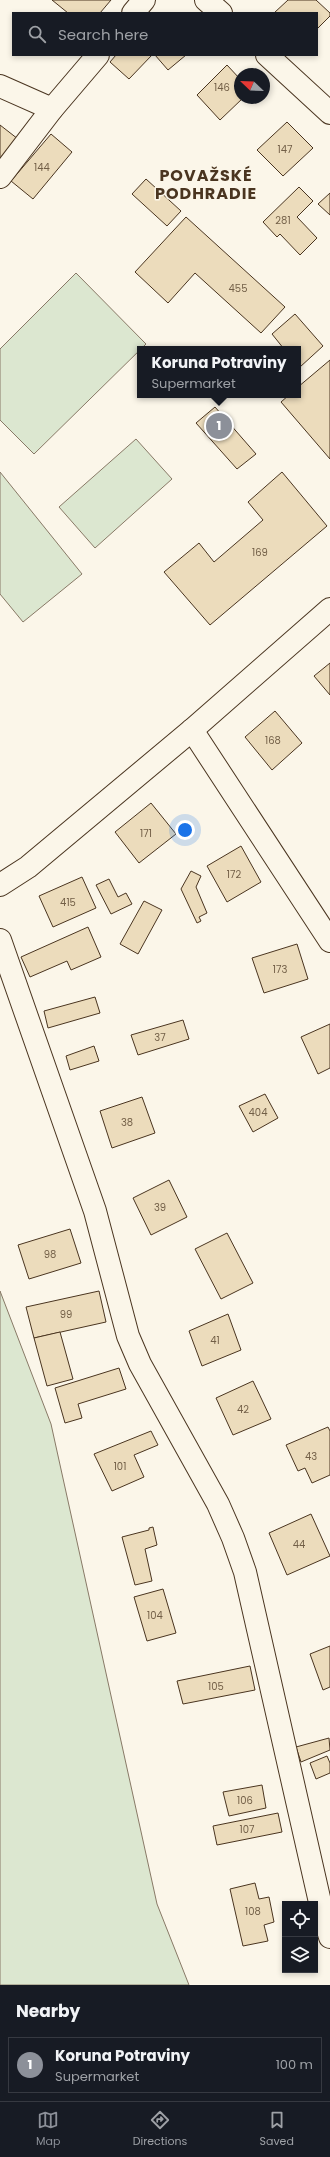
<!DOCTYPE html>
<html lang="en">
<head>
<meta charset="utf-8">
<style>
	body { margin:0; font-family:Poppins,sans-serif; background:#20242c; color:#f1f3f6 }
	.controls { position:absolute; right:12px; bottom:12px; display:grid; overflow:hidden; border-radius:0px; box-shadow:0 2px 6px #0003 }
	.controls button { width:36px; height:36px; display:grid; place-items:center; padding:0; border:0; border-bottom:1px solid #363941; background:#171b24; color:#f1f3f6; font:20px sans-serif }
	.compass { position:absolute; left:234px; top:68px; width:36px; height:36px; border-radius:50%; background:#171b24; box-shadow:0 2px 6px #0003; rotate:293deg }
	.you { position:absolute; left:185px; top:830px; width:14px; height:14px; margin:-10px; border:3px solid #fff; border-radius:50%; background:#1a73e8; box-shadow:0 0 0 6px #1a73e833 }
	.badge { display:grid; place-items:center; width:26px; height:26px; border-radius:50%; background:#8c9099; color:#fff; font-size:13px; font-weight:700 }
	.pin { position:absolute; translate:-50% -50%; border:2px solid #fff; box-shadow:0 1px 4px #0006 }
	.popup { position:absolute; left:137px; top:346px; width:164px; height:52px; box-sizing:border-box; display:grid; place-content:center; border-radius:0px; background:#171b24; filter:drop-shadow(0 1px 3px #0005); font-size:13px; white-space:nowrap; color:#9ea1a6 }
	.popup b { font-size:15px; color:#f1f3f6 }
	.popup::after { content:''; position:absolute; left:50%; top:100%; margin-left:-8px; border:8px solid transparent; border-top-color:#171b24 }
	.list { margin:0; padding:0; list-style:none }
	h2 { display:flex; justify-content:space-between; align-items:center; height:52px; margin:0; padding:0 16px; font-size:17px }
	h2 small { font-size:13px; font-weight:400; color:#9ea1a6 }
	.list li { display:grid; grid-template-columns:26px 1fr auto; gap:12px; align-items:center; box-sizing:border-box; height:56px; margin:0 8px 8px; padding:0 8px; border:1px solid #363941; border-radius:0px }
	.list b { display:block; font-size:15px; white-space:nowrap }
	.list p { margin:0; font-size:13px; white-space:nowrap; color:#9ea1a6 }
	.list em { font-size:13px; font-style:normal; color:#9ea1a6 }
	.icon { flex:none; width:22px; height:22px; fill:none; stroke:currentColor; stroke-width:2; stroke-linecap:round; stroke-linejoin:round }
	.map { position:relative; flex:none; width:330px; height:1985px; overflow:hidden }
	.search { position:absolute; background:#171b24; box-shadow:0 2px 6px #0003; left:12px; right:12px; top:12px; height:44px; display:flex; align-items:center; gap:10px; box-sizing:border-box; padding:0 14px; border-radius:0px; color:#9ea1a6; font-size:15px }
	.sheet { height:116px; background:#171b24 }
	nav { display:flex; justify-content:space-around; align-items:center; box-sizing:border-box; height:56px; border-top:1px solid #363941; background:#171b24; font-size:11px; color:#9ea1a6 }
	nav a { display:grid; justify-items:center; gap:2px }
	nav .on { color:#8c9099 }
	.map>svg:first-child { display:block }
	.green { fill:#dce7d0; stroke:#887966 }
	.building { fill:#ecdcbc; stroke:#4a3520 }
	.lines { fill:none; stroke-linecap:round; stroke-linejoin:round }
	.minor-casing { stroke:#4a3520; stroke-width:24 }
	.minor { stroke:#fbf6e9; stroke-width:22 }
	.labels { text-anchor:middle; stroke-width:3; stroke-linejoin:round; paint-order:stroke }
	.number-label { font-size:10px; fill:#725f47 }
	.district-label { font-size:16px; font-weight:bold; letter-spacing:1px; fill:#4a3520; stroke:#fbf6e9 }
</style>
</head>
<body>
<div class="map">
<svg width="330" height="1985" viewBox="0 0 330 1985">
	<rect width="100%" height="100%" fill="#fbf6e9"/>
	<g class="green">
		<polygon points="76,273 146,344 34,454 0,420 0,349"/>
		<polygon points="136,439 172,479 95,548 59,507"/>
		<polygon points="0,472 82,574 23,622 0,594"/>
		<polygon points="0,1291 51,1424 157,1904 189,1985 0,1985"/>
	</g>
	<g class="building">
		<polygon points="52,0 111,0 100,13 68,13"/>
		<polygon points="288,0 316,0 330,13 330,16 317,29 317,13 274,13"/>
		<polygon points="116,55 152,55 129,79 110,62"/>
		<polygon points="155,55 186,55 168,70"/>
		<polygon points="227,65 240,79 240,98 243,98 220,120 197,95"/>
		<polygon points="287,122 313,148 283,176 257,150"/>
		<polygon points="0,125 18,139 0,161"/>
		<polygon points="51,134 72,152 33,199 11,181"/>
		<polygon points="146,179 181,211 167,226 132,194"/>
		<polygon points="299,187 313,201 297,217 317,238 300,255 280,234 277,237 263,222"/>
		<polygon points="330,193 330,215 318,204"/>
		<polygon points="186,217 285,307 261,333 195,273 168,303 135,272"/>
		<polygon points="295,314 323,346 300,367 298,364 298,349 284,349 272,334"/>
		<polygon points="330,360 330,459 281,402 289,395 298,395 298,387"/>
		<polygon points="215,407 256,454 237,469 196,423"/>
		<polygon points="282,472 327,526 210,625 164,572 199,543 214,562 263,520 248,502"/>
		<polygon points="330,663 330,695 314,676"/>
		<polygon points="275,711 302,743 272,770 245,737"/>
		<polygon points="151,803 176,834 139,863 115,832"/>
		<polygon points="241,846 261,882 227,902 207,866"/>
		<polygon points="191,871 201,876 196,887 207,913 199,917 201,921 197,923 181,889"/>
		<polygon points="82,877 96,908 53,927 39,896"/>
		<polygon points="109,879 118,897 126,893 132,904 111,914 96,885"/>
		<polygon points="144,901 162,910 138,954 120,944"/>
		<polygon points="88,927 101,957 71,970 67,961 30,977 21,957"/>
		<polygon points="297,944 308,979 264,993 252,958"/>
		<polygon points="95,997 100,1013 48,1028 44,1011"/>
		<polygon points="183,1020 189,1039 138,1055 131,1035"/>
		<polygon points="330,1024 330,1068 318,1074 301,1037"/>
		<polygon points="94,1046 99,1061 70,1070 66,1056"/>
		<polygon points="265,1094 278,1118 253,1132 239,1106"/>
		<polygon points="142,1097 155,1133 112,1148 100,1111"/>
		<polygon points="169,1180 187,1217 151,1235 133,1198"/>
		<polygon points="70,1229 81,1263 29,1279 18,1245"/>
		<polygon points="227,1233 253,1283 221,1299 195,1249"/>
		<polygon points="99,1291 106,1322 34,1338 26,1307"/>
		<polygon points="228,1314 241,1350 202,1366 189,1331"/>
		<polygon points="60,1332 73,1379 47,1386 34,1338"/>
		<polygon points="119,1368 126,1389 78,1404 82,1418 65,1423 55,1388"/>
		<polygon points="253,1381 271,1419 233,1435 216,1398"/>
		<polygon points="328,1427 330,1431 330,1475 312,1483 305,1468 298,1471 286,1445"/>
		<polygon points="151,1431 158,1445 134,1455 144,1477 112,1491 94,1454"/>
		<polygon points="311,1514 330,1556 287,1575 269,1533"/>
		<polygon points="153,1527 157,1545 145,1549 152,1581 135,1585 122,1537 149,1530 149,1528"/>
		<polygon points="163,1589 176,1633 147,1641 134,1597"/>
		<polygon points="330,1646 330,1687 323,1690 310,1654"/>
		<polygon points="250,1666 255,1690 183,1704 177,1681"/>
		<polygon points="329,1738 330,1750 301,1762 296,1747"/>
		<polygon points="327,1756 330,1763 330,1773 316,1779 310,1763"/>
		<polygon points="262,1785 266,1808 229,1816 223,1792"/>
		<polygon points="278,1813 282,1832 217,1845 213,1826"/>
		<polygon points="255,1883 259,1899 269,1897 274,1922 264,1925 268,1941 243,1946 230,1889"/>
	</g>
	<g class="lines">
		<defs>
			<g id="minor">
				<polyline points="206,0 221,13"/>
				<polyline points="133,13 144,0"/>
				<polyline points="267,55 330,113"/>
				<polyline points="0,86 52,109"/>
				<polyline points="0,177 52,109 98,55"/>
				<polyline points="192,730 330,941"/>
				<polyline points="0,885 28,867 192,730 330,609"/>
				<polyline points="0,940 95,1211 128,1336 140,1364 218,1504 233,1538 245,1572 322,1911 330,1937"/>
			</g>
		</defs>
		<use href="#minor" class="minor-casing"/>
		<use href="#minor" class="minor"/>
	</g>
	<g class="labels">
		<g class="number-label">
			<text x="222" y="91">146</text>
			<text x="285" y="153">147</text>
			<text x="42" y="171">144</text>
			<text x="283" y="224">281</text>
			<text x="238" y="292">455</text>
			<text x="260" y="556">169</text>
			<text x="273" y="744">168</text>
			<text x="146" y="837">171</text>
			<text x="234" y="878">172</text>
			<text x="68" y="906">415</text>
			<text x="280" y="973">173</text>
			<text x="160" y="1041">37</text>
			<text x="258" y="1116">404</text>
			<text x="127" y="1126">38</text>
			<text x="160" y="1211">39</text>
			<text x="50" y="1258">98</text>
			<text x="66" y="1318">99</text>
			<text x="215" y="1344">41</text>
			<text x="243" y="1413">42</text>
			<text x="311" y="1460">43</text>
			<text x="120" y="1470">101</text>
			<text x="299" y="1548">44</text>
			<text x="155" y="1619">104</text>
			<text x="216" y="1690">105</text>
			<text x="245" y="1804">106</text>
			<text x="247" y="1833">107</text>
			<text x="253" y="1915">108</text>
		</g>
		<g class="district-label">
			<text x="206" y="181">POVAŽSKÉ<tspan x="206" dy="18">PODHRADIE</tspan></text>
		</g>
	</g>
</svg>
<div class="controls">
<button><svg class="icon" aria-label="locate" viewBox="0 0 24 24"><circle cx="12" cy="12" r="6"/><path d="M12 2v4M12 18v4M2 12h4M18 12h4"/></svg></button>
<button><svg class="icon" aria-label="layers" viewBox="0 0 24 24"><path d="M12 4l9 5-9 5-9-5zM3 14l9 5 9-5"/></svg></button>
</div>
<svg class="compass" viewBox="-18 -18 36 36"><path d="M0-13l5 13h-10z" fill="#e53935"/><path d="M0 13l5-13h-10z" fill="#9ea1a6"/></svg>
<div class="you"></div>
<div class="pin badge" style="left:219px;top:426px">1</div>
<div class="popup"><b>Koruna Potraviny</b>Supermarket</div>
<div class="search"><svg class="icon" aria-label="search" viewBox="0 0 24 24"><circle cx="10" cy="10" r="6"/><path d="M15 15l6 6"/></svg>Search here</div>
</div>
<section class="sheet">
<h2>Nearby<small></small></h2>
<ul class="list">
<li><span class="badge">1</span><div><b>Koruna Potraviny</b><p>Supermarket</p></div><em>100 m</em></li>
</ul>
</section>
<nav>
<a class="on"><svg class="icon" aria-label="map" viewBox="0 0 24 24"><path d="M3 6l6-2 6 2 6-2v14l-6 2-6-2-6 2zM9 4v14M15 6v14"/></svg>Map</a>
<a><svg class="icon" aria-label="directions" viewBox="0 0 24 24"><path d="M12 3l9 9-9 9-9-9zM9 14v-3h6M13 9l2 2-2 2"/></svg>Directions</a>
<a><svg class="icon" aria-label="saved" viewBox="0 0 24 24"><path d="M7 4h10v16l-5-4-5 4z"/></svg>Saved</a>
</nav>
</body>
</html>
